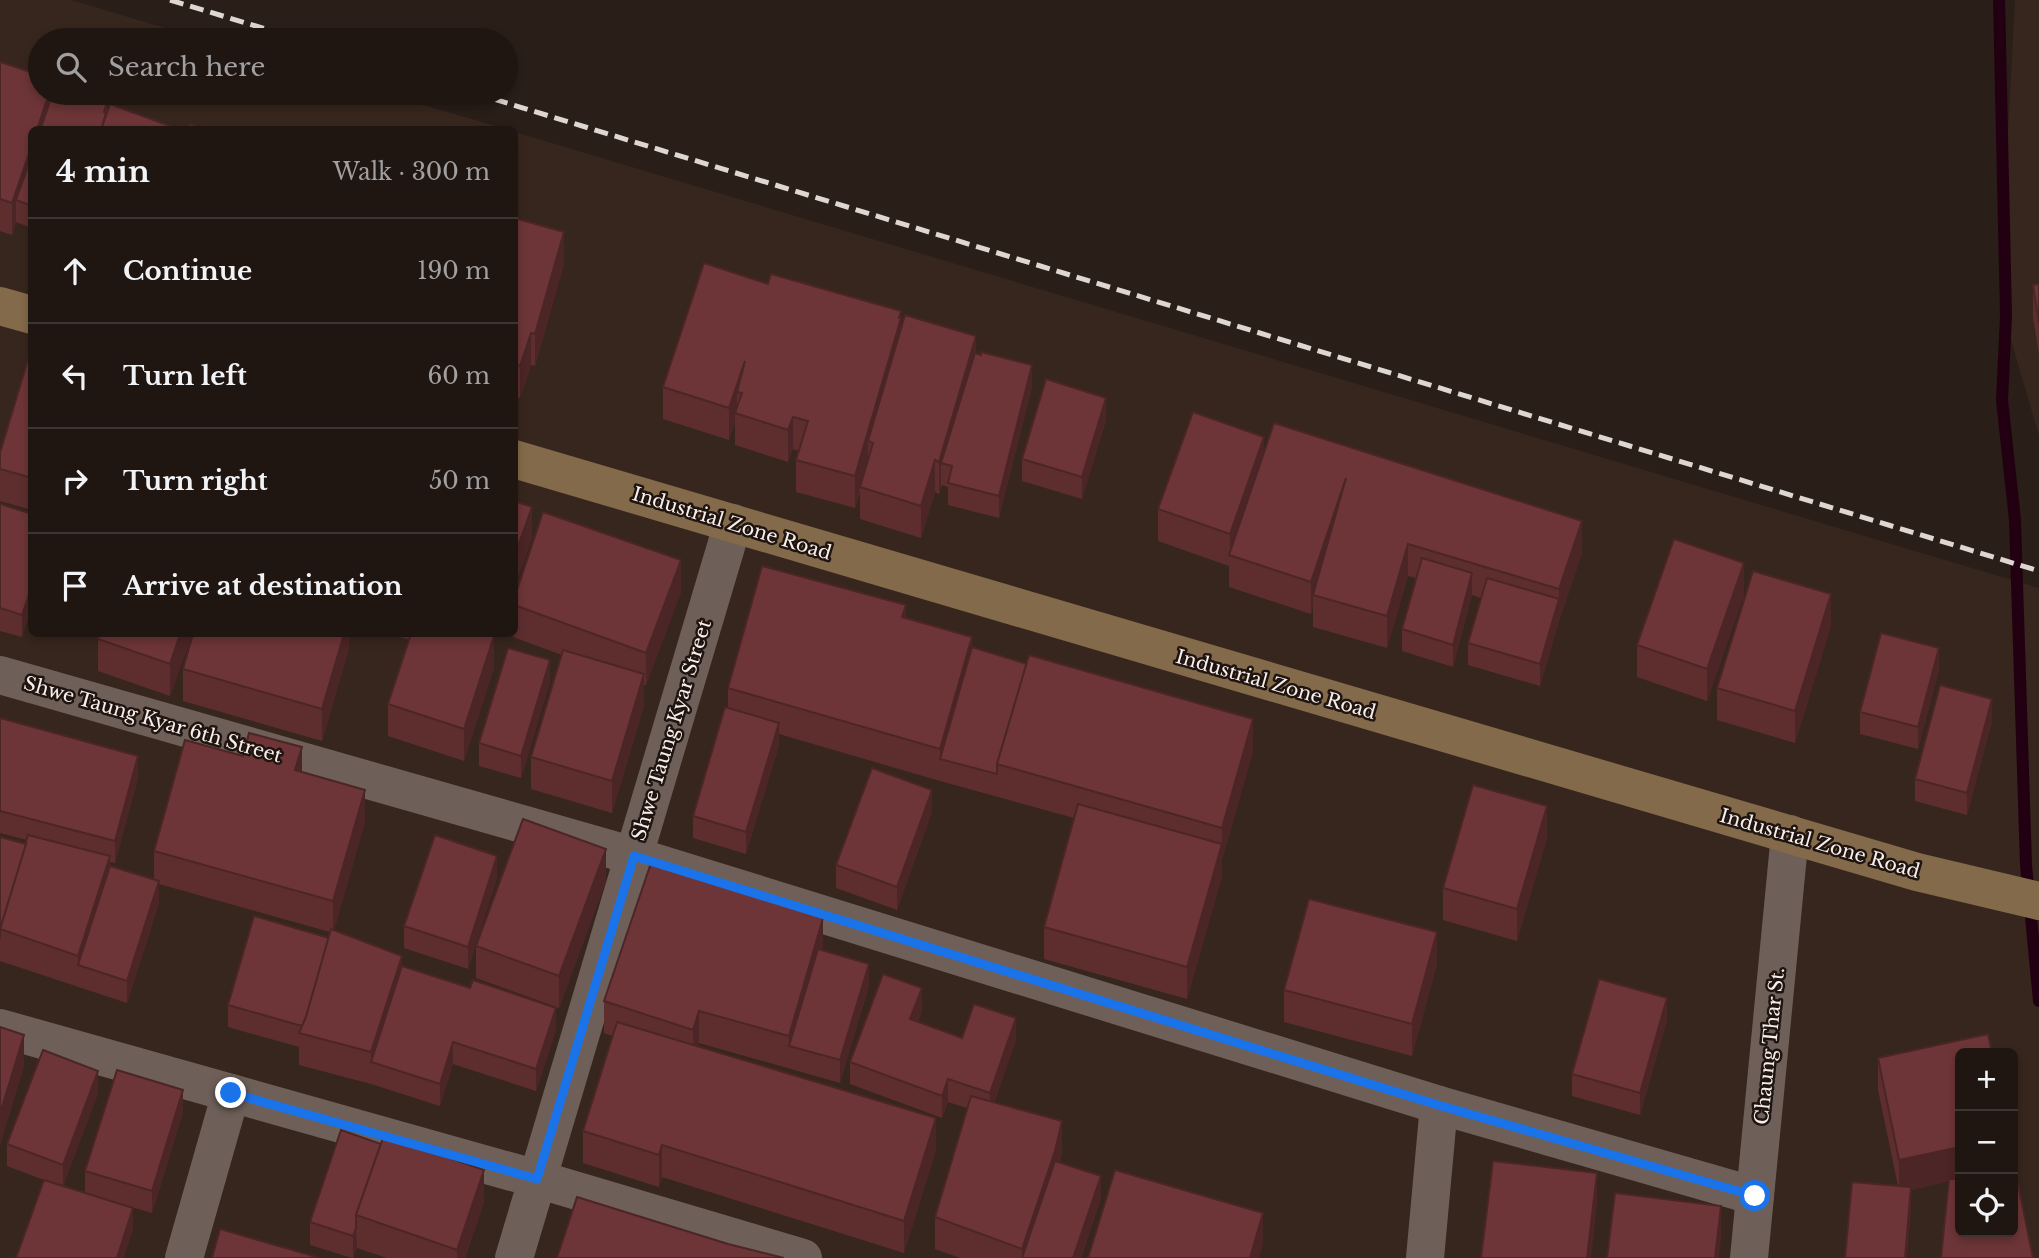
<!DOCTYPE html>
<html lang="en">
<head>
<meta charset="utf-8">
<style>
	body { margin:0; font-family:"Libre Baskerville",serif; background:#271f1b; color:#f1f3f6 }
	.controls { position:absolute; right:21px; bottom:21px; display:grid; overflow:hidden; border-radius:10px; box-shadow:0 4px 10px #0003 }
	.controls button { width:63px; height:63px; display:grid; place-items:center; padding:0; border:0; border-bottom:2px solid #3c3532; background:#1f1612; color:#f1f3f6; font:35px sans-serif }
	.stop { position:absolute; width:21px; height:21px; margin:-16px; border:5px solid #1a73e8; border-radius:50%; background:#fff }
	.stop.end { background:#1a73e8; border-color:#fff; box-shadow:0 2px 7px #0008 }
	.list { margin:0; padding:0; list-style:none }
	h2 { display:flex; justify-content:space-between; align-items:center; height:91px; margin:0; padding:0 28px; font-size:30px }
	h2 small { font-size:23px; font-weight:400; color:#a19f9f }
	.list li { display:grid; grid-template-columns:46px 1fr auto; gap:21px; align-items:center; box-sizing:border-box; height:105px; padding:0 28px; border-top:2px solid #3c3532 }
	.list b { display:block; font-size:26px; white-space:nowrap }
	.list em { font-size:23px; font-style:normal; color:#a19f9f }
	.icon { flex:none; width:38px; height:38px; fill:none; stroke:currentColor; stroke-width:2; stroke-linecap:round; stroke-linejoin:round }
	.map { position:relative; flex:none; width:2039px; height:1258px; overflow:hidden }
	.search { position:absolute; background:#1f1612; box-shadow:0 4px 10px #0003; left:28px; top:28px; width:490px; height:77px; display:flex; align-items:center; gap:18px; box-sizing:border-box; padding:0 24px; border-radius:38px; color:#a19f9f; font-size:26px }
	.panel { position:absolute; background:#1f1612; box-shadow:0 4px 10px #0003; left:28px; top:126px; width:490px; height:511px; border-radius:10px }
	.map>svg:first-child { display:block }
	.built { fill:#37261d; fill-rule:evenodd }
	.lines { fill:none; stroke-linecap:round; stroke-linejoin:round }
	.stream { stroke:#220012; stroke-width:12 }
	.street { stroke:#6e6059; stroke-width:38 }
	.secondary { stroke:#836a4a; stroke-width:38 }
	.rail { stroke:#ded6d1; stroke-width:5; stroke-dasharray:14 7; stroke-linecap:butt }
	.wall { fill:#5e2e2f }
	.shaded-wall { fill:#4c2526 }
	.building { fill:#6d3537; stroke:#4c2526; stroke-width:2 }
	.route { stroke:#1a73e8; stroke-width:9 }
	.labels { text-anchor:middle; stroke-width:5; stroke-linejoin:round; paint-order:stroke }
	.street-label { font-size:19px; fill:#f7efeb; stroke:#1f140f }
</style>
</head>
<body>
<div class="map">
<svg width="2039" height="1258" viewBox="0 0 2039 1258">
	<rect width="100%" height="100%" fill="#291e18"/>
	<g class="built">
		<path d="M0,0H71L206,40H40V93H382L506,129L32,130V634H514L515,132L2039,588V1258H0ZM1960,1053H2013V1232H1960Z"/>
		<polygon points="2015,0 2039,0 2039,436 1999,299"/>
	</g>
	<g class="lines">
		<polyline class="stream" points="1999,0 2006,316 2002,400 2015,520 2026,865 2039,1001"/>
		<g class="street">
			<polyline points="0,675 634,856 1439,1105 1755,1196"/>
			<polyline points="0,1028 537,1179 803,1258"/>
			<polyline points="184,1258 231,1093"/>
			<polyline points="514,1258 733,523"/>
			<polyline points="1425,1258 1439,1105"/>
			<polyline points="1749,1258 1790,834"/>
		</g>
		<g class="secondary">
			<polyline points="0,306 32,315"/>
			<polyline points="514,459 1917,872 2039,901"/>
		</g>
		<g class="rail">
			<polyline points="170,0 302,40"/>
			<polyline points="474,93 2039,571"/>
		</g>
	</g>
	<g class="wall">
		<polygon points="0,62 40,93 108,108 178,129 32,130 32,228 16,222 12,235 0,231"/>
		<polygon points="514,218 564,264 535,366 531,365 520,398 514,396"/>
		<polygon points="768,284 901,311 901,330 976,353 1032,387 999,518 948,505 948,487 942,485 939,494 935,492 921,538 860,519 860,491 855,508 796,492 796,460 799,451 793,449 788,462 735,445 735,423 729,440 663,419 663,387"/>
		<polygon points="2039,284 2039,355 2033,317 2033,285"/>
		<polygon points="32,354 32,510 0,501 0,453"/>
		<polygon points="1106,420 1082,499 1022,481 1022,459"/>
		<polygon points="1264,450 1582,553 1559,621 1540,686 1468,665 1468,643 1481,598 1472,595 1453,667 1402,651 1402,629 1416,578 1408,576 1387,648 1313,627 1313,607 1311,614 1229,587 1229,566 1158,541 1158,509"/>
		<polygon points="0,504 32,514 22,637 0,631"/>
		<polygon points="681,592 646,685 644,685 644,706 612,813 531,789 531,757 562,655 513,637 513,634 514,634 514,599"/>
		<polygon points="1744,595 1707,701 1637,677 1637,645"/>
		<polygon points="906,618 972,647 1253,751 1222,860 1222,876 1187,999 1044,959 1044,927 1074,818 940,781 779,734 779,745 746,854 693,838 693,816 728,708 728,688"/>
		<polygon points="1831,626 1795,743 1717,720 1717,688"/>
		<polygon points="192,634 170,696 98,671 98,639"/>
		<polygon points="349,634 349,648 322,741 183,701 183,669"/>
		<polygon points="390,634 487,634 494,668 464,761 388,736 388,704 409,640"/>
		<polygon points="1939,670 1918,749 1860,734 1860,712"/>
		<polygon points="550,682 521,778 479,766 479,743"/>
		<polygon points="0,718 138,778 115,863 110,862 110,866 154,879 154,851 302,772 365,822 334,930 402,966 556,1030 536,1091 453,1064 440,1106 371,1084 299,1065 299,1047 228,1027 228,1005 329,938 330,932 159,884 159,903 127,1003 0,961 0,837 26,844 27,840 0,833"/>
		<polygon points="1992,721 1967,815 1915,801 1915,779"/>
		<polygon points="932,812 897,910 836,888 836,865"/>
		<polygon points="1547,838 1517,941 1443,920 1443,888"/>
		<polygon points="497,878 468,969 404,948 404,926"/>
		<polygon points="606,881 559,1008 476,978 476,946"/>
		<polygon points="1437,964 1412,1056 1284,1022 1284,990"/>
		<polygon points="869,986 840,1083 699,1043 698,1047 936,1150 904,1253 662,1177 659,1187 583,1163 583,1131 613,1036 604,1033 604,1001"/>
		<polygon points="922,1011 918,1022 962,1038 1016,1040 994,1103 1062,1153 1060,1162 1101,1198 1081,1258 960,1258 935,1249 935,1217 967,1108 948,1102 942,1118 850,1084 850,1062"/>
		<polygon points="1667,1020 1640,1115 1572,1096 1572,1074"/>
		<polygon points="1878,1058 1949,1181 1911,1190 1911,1210 1898,1186 1878,1090"/>
		<polygon points="98,1093 63,1186 85,1193 85,1171 183,1112 152,1213 94,1196 133,1230 44,1180 7,1166 7,1144"/>
		<polygon points="341,1130 484,1202 465,1258 387,1258 357,1248 353,1258 352,1258 310,1245 310,1222"/>
	</g>
	<g class="shaded-wall">
		<polygon points="49,93 54,93 48,130 37,130"/>
		<polygon points="32,145 32,178 16,200 16,222 12,235 12,203"/>
		<polygon points="564,232 564,264 535,366 535,334"/>
		<polygon points="901,311 901,350 873,443 868,441 868,464 860,487 855,508 855,476"/>
		<polygon points="531,333 531,365 520,398 520,366"/>
		<polygon points="976,336 976,368 941,463 941,485 942,485 939,494 939,462"/>
		<polygon points="745,361 742,393 737,392 737,414 735,413 735,423 729,440 729,408"/>
		<polygon points="1032,365 1032,387 999,518 999,496"/>
		<polygon points="1106,398 1106,420 1082,499 1082,477"/>
		<polygon points="793,417 793,449 788,462 788,430"/>
		<polygon points="1264,437 1264,469 1230,555 1230,534"/>
		<polygon points="935,460 935,492 921,538 921,506"/>
		<polygon points="1346,478 1313,595 1313,607 1311,614 1311,582"/>
		<polygon points="532,507 532,539 514,589 514,557"/>
		<polygon points="1582,521 1582,553 1559,621 1559,589"/>
		<polygon points="1408,544 1408,576 1387,648 1387,616"/>
		<polygon points="681,560 681,592 646,685 646,653"/>
		<polygon points="1744,563 1744,595 1707,701 1707,669"/>
		<polygon points="1472,573 1472,595 1453,667 1453,645"/>
		<polygon points="32,586 32,608 22,637 22,615"/>
		<polygon points="1831,594 1831,626 1795,743 1795,711"/>
		<polygon points="1559,599 1559,621 1540,686 1540,664"/>
		<polygon points="906,605 906,637 902,617"/>
		<polygon points="180,634 192,634 170,696 170,664"/>
		<polygon points="344,634 349,634 349,648 322,741 322,709"/>
		<polygon points="494,636 494,668 464,761 464,729"/>
		<polygon points="972,637 972,669 940,759 940,749"/>
		<polygon points="1939,648 1939,670 1918,749 1918,727"/>
		<polygon points="550,660 550,682 521,778 521,756"/>
		<polygon points="644,674 644,706 612,813 612,781"/>
		<polygon points="1992,699 1992,721 1967,815 1967,793"/>
		<polygon points="1253,719 1253,751 1222,860 1222,828"/>
		<polygon points="779,723 779,745 746,854 746,832"/>
		<polygon points="302,747 302,779 295,770"/>
		<polygon points="138,756 138,778 115,863 115,841"/>
		<polygon points="365,790 365,822 333,933 333,901"/>
		<polygon points="932,790 932,812 897,910 897,887"/>
		<polygon points="1547,806 1547,838 1517,941 1517,909"/>
		<polygon points="1222,844 1222,876 1187,999 1187,967"/>
		<polygon points="606,849 606,881 559,1008 559,976"/>
		<polygon points="110,856 110,888 78,965 78,956"/>
		<polygon points="497,856 497,878 468,969 468,947"/>
		<polygon points="159,881 159,903 127,1003 127,981"/>
		<polygon points="823,918 823,950 789,1046 789,1036"/>
		<polygon points="1437,932 1437,964 1412,1056 1412,1024"/>
		<polygon points="402,956 402,988 371,1062 371,1084 371,1052"/>
		<polygon points="869,964 869,986 840,1083 840,1060"/>
		<polygon points="922,988 922,1011 910,1041 910,1019"/>
		<polygon points="1667,998 1667,1020 1640,1115 1640,1093"/>
		<polygon points="556,1008 556,1030 536,1091 536,1069"/>
		<polygon points="699,1011 699,1043 693,1062 693,1030"/>
		<polygon points="1016,1018 1016,1040 990,1115 990,1093"/>
		<polygon points="24,1035 24,1067 0,1146 0,1114"/>
		<polygon points="453,1042 453,1064 440,1106 440,1084"/>
		<polygon points="98,1071 98,1093 63,1187 63,1165"/>
		<polygon points="948,1079 948,1102 942,1118 942,1096"/>
		<polygon points="183,1090 183,1112 152,1213 152,1191"/>
		<polygon points="936,1118 936,1150 904,1253 904,1221"/>
		<polygon points="1062,1121 1062,1153 1055,1183 1022,1258 1022,1249"/>
		<polygon points="662,1145 662,1177 659,1187 659,1155"/>
		<polygon points="1960,1147 1960,1179 1911,1190 1911,1210 1907,1258 1905,1258 1899,1192 1899,1160"/>
		<polygon points="484,1170 484,1202 465,1258 457,1258 457,1250"/>
		<polygon points="1597,1173 1597,1205 1591,1258 1587,1258"/>
		<polygon points="1101,1176 1101,1198 1081,1258 1073,1258"/>
		<polygon points="1721,1206 1721,1238 1719,1258 1715,1258"/>
		<polygon points="133,1208 133,1230 124,1258 117,1258"/>
		<polygon points="1263,1213 1263,1245 1259,1258 1250,1258"/>
		<polygon points="356,1228 357,1248 353,1258 353,1236"/>
	</g>
	<g class="building">
		<polygon points="0,62 40,75 40,93 49,93 37,130 32,130 32,145 12,203 0,199"/>
		<polygon points="53,93 86,93 108,100 104,112 106,113 101,130 40,130"/>
		<polygon points="110,104 178,129 101,130"/>
		<polygon points="190,124 205,130 188,130"/>
		<polygon points="32,155 32,206 16,200"/>
		<polygon points="514,218 564,232 535,334 531,333 520,366 514,364"/>
		<polygon points="704,263 768,284 771,274 901,311 899,318 901,318 855,476 796,460 808,421 793,417 788,430 735,413 742,393 737,392 745,361 729,408 663,387"/>
		<polygon points="2039,284 2039,323 2033,285"/>
		<polygon points="905,315 976,336 939,462 935,460 921,506 860,487 873,443 868,441"/>
		<polygon points="981,352 1032,365 999,496 948,483 952,466 941,463 975,353 981,355"/>
		<polygon points="30,353 32,354 32,478 0,469 0,453"/>
		<polygon points="1046,379 1106,398 1082,477 1022,459"/>
		<polygon points="1193,412 1264,437 1230,534 1158,509"/>
		<polygon points="1274,423 1582,521 1559,589 1408,544 1387,616 1313,595 1346,478 1311,582 1229,555"/>
		<polygon points="514,501 532,507 514,557"/>
		<polygon points="0,504 32,514 32,586 22,615 0,608"/>
		<polygon points="543,512 681,560 646,653 514,605 514,599"/>
		<polygon points="1674,539 1744,563 1707,669 1637,645"/>
		<polygon points="1422,558 1472,573 1453,645 1402,629"/>
		<polygon points="762,566 906,605 902,617 972,637 940,749 728,688"/>
		<polygon points="1753,571 1831,594 1795,711 1717,688"/>
		<polygon points="1487,578 1559,599 1540,664 1468,643"/>
		<polygon points="1881,633 1939,648 1918,727 1860,712"/>
		<polygon points="100,634 180,634 170,664 98,639"/>
		<polygon points="193,634 344,634 322,709 183,669"/>
		<polygon points="411,634 487,634 494,636 464,729 388,704"/>
		<polygon points="972,647 1027,664 997,764 997,774 940,759"/>
		<polygon points="508,648 550,660 521,756 479,743"/>
		<polygon points="563,650 644,674 612,781 531,757"/>
		<polygon points="1029,655 1253,719 1222,828 997,764"/>
		<polygon points="1940,685 1992,699 1967,793 1915,779"/>
		<polygon points="725,707 779,723 746,832 693,816"/>
		<polygon points="0,718 138,756 115,841 0,811"/>
		<polygon points="249,733 302,747 295,770 365,790 333,901 154,851 185,740 243,756"/>
		<polygon points="872,768 932,790 897,887 836,865"/>
		<polygon points="1473,785 1547,806 1517,909 1443,888"/>
		<polygon points="1078,804 1222,844 1187,967 1044,927"/>
		<polygon points="523,819 606,849 559,976 476,946"/>
		<polygon points="28,835 110,856 78,956 0,929"/>
		<polygon points="435,835 497,856 468,947 404,926"/>
		<polygon points="0,837 26,844 0,929 0,939"/>
		<polygon points="652,860 823,918 789,1036 699,1011 693,1030 604,1001"/>
		<polygon points="110,866 159,881 127,981 78,965"/>
		<polygon points="1309,899 1437,932 1412,1024 1284,990"/>
		<polygon points="254,916 329,938 306,1017 302,1026 228,1005"/>
		<polygon points="331,929 402,956 371,1052 299,1033 306,1017"/>
		<polygon points="818,949 869,964 840,1060 789,1046"/>
		<polygon points="402,966 470,988 473,980 556,1008 536,1069 453,1042 440,1084 371,1062"/>
		<polygon points="883,974 922,988 910,1019 962,1038 974,1004 1016,1018 990,1093 948,1079 942,1096 850,1062"/>
		<polygon points="1599,979 1667,998 1640,1093 1572,1074"/>
		<polygon points="617,1022 936,1118 904,1221 662,1145 659,1155 583,1131"/>
		<polygon points="0,1027 24,1035 0,1114"/>
		<polygon points="1988,1034 1992,1053 1960,1053 1960,1147 1899,1160 1878,1058"/>
		<polygon points="43,1050 98,1071 63,1165 7,1144"/>
		<polygon points="117,1070 183,1090 152,1191 85,1171"/>
		<polygon points="971,1096 1062,1121 1055,1151 1022,1249 935,1217"/>
		<polygon points="341,1130 381,1144 356,1215 356,1228 353,1236 310,1222"/>
		<polygon points="384,1135 484,1170 457,1250 356,1215"/>
		<polygon points="1055,1161 1101,1176 1073,1258 1022,1258"/>
		<polygon points="1493,1161 1597,1173 1587,1258 1481,1258"/>
		<polygon points="1115,1170 1263,1213 1250,1258 1088,1258"/>
		<polygon points="1949,1179 1960,1179 1960,1232 2013,1232 2013,1179 2017,1179 2033,1258 1941,1258"/>
		<polygon points="44,1180 133,1208 117,1258 16,1258"/>
		<polygon points="1852,1182 1911,1187 1905,1258 1845,1258"/>
		<polygon points="1615,1193 1721,1206 1715,1258 1607,1258"/>
		<polygon points="577,1197 728,1244 784,1258 557,1258"/>
		<polygon points="220,1229 320,1258 212,1258"/>
	</g>
	<g class="lines">
		<polyline class="route" points="231,1093 537,1179 634,856 1438,1105 1755,1196"/>
	</g>
	<g class="labels">
		<g class="street-label">
			<text transform="translate(732 523) rotate(17)" y="7">Industrial Zone Road</text>
			<text transform="translate(1276 684) rotate(16)" y="7">Industrial Zone Road</text>
			<text transform="translate(153 719) rotate(16)" y="7">Shwe Taung Kyar 6th Street</text>
			<text transform="translate(671 730) rotate(-73)" y="7">Shwe Taung Kyar Street</text>
			<text transform="translate(1820 843) rotate(16)" y="7">Industrial Zone Road</text>
			<text transform="translate(1769 1046) rotate(-84)" y="7">Chaung Thar St.</text>
		</g>
	</g>
</svg>
<div class="controls">
<button>+</button>
<button>−</button>
<button><svg class="icon" aria-label="locate" viewBox="0 0 24 24"><circle cx="12" cy="12" r="6"/><path d="M12 2v4M12 18v4M2 12h4M18 12h4"/></svg></button>
</div>
<div class="stop" style="left:1755px;top:1196px"></div>
<div class="stop end" style="left:231px;top:1093px"></div>
<div class="search"><svg class="icon" aria-label="search" viewBox="0 0 24 24"><circle cx="10" cy="10" r="6"/><path d="M15 15l6 6"/></svg>Search here</div>
<section class="panel">
<h2>4 min<small>Walk · 300 m</small></h2>
<ul class="list">
<li><svg class="icon" aria-label="ahead" viewBox="0 0 24 24"><path d="M12 20V5M6 11l6-6 6 6"/></svg><div><b>Continue</b></div><em>190 m</em></li>
<li><svg class="icon" aria-label="left" viewBox="0 0 24 24"><path d="M17 20v-9H6M10 6l-5 5 5 5"/></svg><div><b>Turn left</b></div><em>60 m</em></li>
<li><svg class="icon" aria-label="right" viewBox="0 0 24 24"><path d="M7 20v-9h11M14 6l5 5-5 5"/></svg><div><b>Turn right</b></div><em>50 m</em></li>
<li><svg class="icon" aria-label="arrive" viewBox="0 0 24 24"><path d="M6 21V4h12l-3 4 3 4H6"/></svg><div><b>Arrive at destination</b></div></li>
</ul>
</section>
</div>
</body>
</html>
